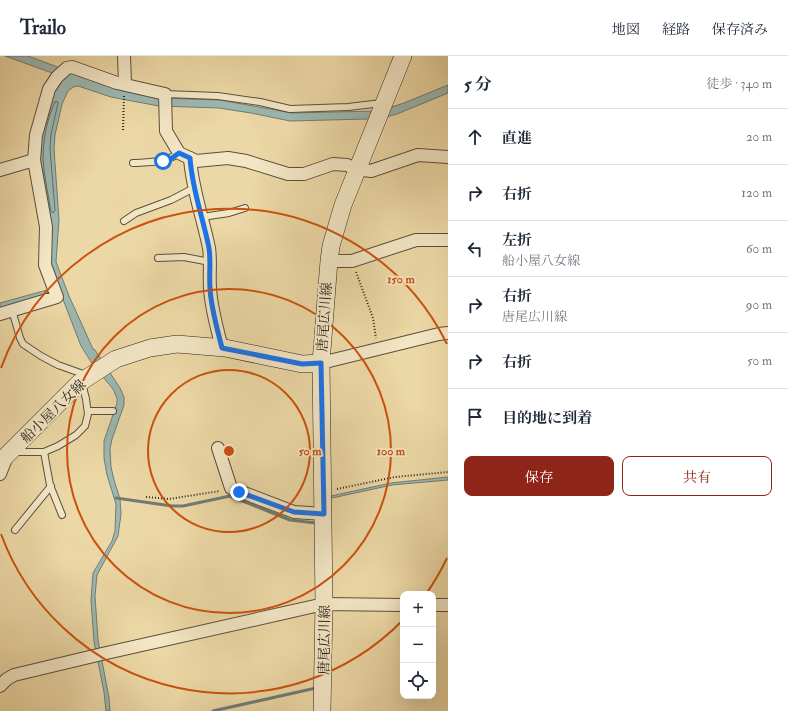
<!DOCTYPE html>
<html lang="ja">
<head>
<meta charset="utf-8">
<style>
	body { margin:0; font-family:"IM FELL Double Pica","Noto Serif JP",serif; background:#f2f2f3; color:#1f2937 }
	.controls { position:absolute; right:12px; bottom:12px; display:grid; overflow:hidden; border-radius:8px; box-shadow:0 4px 16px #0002 }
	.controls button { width:36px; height:36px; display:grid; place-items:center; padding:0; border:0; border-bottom:1px solid #e0e1e3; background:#fff; color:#1f2937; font:20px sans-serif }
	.stop { position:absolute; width:12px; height:12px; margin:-9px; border:3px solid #1a73e8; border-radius:50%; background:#fff }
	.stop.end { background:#1a73e8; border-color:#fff; box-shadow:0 1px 4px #0008 }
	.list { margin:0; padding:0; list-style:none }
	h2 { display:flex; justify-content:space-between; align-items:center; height:52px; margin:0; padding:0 16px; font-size:17px }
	h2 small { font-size:13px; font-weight:400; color:#747a83 }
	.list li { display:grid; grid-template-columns:26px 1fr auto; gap:12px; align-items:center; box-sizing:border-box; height:56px; padding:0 16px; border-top:1px solid #e0e1e3 }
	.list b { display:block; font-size:15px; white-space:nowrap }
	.list p { margin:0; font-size:13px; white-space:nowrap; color:#747a83 }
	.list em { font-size:13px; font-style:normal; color:#747a83 }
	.actions { display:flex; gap:8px; padding:12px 16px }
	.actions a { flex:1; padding:9px 0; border:1px solid #8f2418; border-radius:8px; text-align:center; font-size:14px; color:#8f2418 }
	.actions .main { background:#8f2418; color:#fff }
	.icon { flex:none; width:22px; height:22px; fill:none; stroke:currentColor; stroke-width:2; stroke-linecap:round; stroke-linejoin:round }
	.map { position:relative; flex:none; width:448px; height:655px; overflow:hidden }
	header { display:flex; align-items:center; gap:24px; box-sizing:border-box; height:56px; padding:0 20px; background:#fff; border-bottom:1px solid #e0e1e3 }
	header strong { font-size:19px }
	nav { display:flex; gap:22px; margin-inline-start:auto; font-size:14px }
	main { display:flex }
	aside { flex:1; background:#fff }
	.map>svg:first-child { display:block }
	.water { fill:#9cb8b1; stroke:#6f7c74 }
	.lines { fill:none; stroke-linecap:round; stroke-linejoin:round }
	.shore { stroke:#646c65; stroke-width:1 }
	.stream { stroke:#6f7c74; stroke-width:3 }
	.lane-casing { stroke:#5b4f3c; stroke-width:8 }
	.street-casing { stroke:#5b4f3c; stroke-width:14 }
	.secondary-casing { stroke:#2b2119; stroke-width:18 }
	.path { stroke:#2b2119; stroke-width:2; stroke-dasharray:1 2; stroke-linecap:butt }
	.lane { stroke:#f3e6c5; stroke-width:6 }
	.street { stroke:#f3e6c5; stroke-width:12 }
	.secondary { stroke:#f3e6c5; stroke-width:17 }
	.route { stroke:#1a73e8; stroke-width:5 }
	.ring { fill:none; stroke:#cc510e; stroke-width:2 }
	.labels { text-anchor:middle; stroke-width:3.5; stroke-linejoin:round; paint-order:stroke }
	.street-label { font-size:14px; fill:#2b2119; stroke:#f3e6c5 }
	.centre { fill:#cc510e; stroke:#f3e6c5; stroke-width:2 }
	.ring-label { font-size:12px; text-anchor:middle; font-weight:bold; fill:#cc510e; stroke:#f3e6c5; stroke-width:3.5; stroke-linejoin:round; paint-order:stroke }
</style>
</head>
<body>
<header>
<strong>Trailo</strong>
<nav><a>地図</a><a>経路</a><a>保存済み</a></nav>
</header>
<main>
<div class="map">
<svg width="448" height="655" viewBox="0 0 448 655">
	<rect width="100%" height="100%" fill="#ecd8a6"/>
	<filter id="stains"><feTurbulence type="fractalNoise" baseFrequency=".005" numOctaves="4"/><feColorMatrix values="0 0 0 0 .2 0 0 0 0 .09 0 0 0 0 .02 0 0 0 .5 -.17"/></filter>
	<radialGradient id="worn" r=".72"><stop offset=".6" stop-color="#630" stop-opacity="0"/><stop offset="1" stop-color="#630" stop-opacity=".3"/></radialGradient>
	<g class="water">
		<polygon points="5,0 28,0 71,16 161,42 220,44 292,57 376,55 389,52 404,47 448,29 448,37 397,58 386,61 368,63 290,65 251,57 219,52 159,50 111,41 78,30 73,31 68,35 62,48 55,79 54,93 59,164 56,206 69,240 93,293 95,294 120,332 124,341 124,349 112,383 110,393 111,411 114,424 120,443 121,458 118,480 97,519 95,540 98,584 109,642 110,655 106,655 104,636 94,586 91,544 93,517 112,485 115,475 116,448 107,419 104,402 104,385 117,347 117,342 113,333 93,309 81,290 49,207 39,104 40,90 55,18"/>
		<polygon points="47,234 48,239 0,252 0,247"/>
		<polygon points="448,421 448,424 392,429 332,442 331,440 391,427"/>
	</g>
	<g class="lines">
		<path class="shore" d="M55,46L57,45L58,47L51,78L50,93L55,154L53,157L51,155C48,138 44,120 43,103C43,84 47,62 55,46Z"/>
		<g class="stream">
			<polyline points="116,442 172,450 183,450 230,440 290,464 316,467"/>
			<polyline points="213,655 316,632"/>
		</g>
		<defs>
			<g id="lane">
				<polyline points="165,38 218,40 260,46 290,53 348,51 382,47"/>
				<path d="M133,107C149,106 166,107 179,97"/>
				<polyline points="202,161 229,157 245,152"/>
				<polyline points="124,165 136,157 171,144 194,132"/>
				<polyline points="158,202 184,201 210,206"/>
				<polyline points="12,254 20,282 23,288 41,300 58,309 86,319"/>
				<polyline points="88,355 113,355"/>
				<polyline points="15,396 44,396 58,390 76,379 85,370 88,358 86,343 82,327"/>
				<polyline points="44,396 50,429 62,459"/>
				<polyline points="15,474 51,430"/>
			</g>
			<g id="street">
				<polyline points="124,0 125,28"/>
				<path d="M190,102C192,133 203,162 209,192C211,205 209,218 210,232C211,252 217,272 222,292"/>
				<polyline points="0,114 34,104"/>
				<polyline points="329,205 352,205 416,184 448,184"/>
				<polyline points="0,258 57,241 45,209 46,171 34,104 36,79 49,33 57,21 67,12 72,11 117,27 165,38 166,75 179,97 196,105 228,102 246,105 288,118 304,118 333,108 347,109 356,113 371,115 418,99 448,101"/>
				<polyline points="321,307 439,278 448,277"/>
				<polyline points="218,392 231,432 294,456 324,458"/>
				<polyline points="0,418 7,400 6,400"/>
				<polyline points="433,549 448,549"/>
				<polyline points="0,630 7,623 14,619 102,598 324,548 403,549"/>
			</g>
			<g id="secondary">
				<polyline points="0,406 79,327 116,303 150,292 177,288 225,292 302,308 321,307"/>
				<polyline points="322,655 324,548 321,307 329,205 331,190 343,149 403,0"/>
			</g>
		</defs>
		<use href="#lane" class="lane-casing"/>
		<use href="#street" class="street-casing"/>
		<use href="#secondary" class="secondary-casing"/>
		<g class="path">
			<polyline points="123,74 124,39"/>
			<polyline points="356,216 373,262 376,282"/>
			<polyline points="337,433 395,421 448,416"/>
			<polyline points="146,441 169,443 220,435"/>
		</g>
		<use href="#lane" class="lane"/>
		<use href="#street" class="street"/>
		<use href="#secondary" class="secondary"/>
	</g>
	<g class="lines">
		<path class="route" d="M163,105L172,102L179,97L190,102C192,133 203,162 209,192C211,205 209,218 210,232C211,252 217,272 222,292L302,308L321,307L324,458L294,456L239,436"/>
	</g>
	<g class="ring">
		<circle cx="229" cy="395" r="81"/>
		<circle cx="229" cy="395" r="162"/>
		<path d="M447 502A243 243 0 0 1 426 538M402 565A243 243 0 0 1 1 478M1 312A243 243 0 0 1 447 288"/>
	</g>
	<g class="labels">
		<g class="street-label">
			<text transform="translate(324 261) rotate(-86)" y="5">唐尾広川線</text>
			<text transform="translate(53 355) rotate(-44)" y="5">船小屋八女線</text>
			<text transform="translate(324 584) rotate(-89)" y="5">唐尾広川線</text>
		</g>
	</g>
	<circle cx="229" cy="395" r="6" class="centre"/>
	<g class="ring-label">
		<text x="401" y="227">150 m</text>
		<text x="310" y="399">50 m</text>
		<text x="391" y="399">100 m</text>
	</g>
	<rect width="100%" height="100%" filter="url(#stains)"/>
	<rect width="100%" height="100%" fill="url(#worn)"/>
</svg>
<div class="controls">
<button>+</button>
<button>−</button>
<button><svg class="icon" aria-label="locate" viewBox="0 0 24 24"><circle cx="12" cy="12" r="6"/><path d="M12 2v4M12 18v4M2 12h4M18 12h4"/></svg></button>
</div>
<div class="stop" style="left:163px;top:105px"></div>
<div class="stop end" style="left:239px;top:436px"></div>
</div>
<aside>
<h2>5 分<small>徒歩 · 340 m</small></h2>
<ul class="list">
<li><svg class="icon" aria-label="ahead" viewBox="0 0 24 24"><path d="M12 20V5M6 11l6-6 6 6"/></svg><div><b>直進</b></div><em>20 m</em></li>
<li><svg class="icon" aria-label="right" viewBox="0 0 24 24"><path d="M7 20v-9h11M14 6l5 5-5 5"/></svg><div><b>右折</b></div><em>120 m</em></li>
<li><svg class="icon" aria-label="left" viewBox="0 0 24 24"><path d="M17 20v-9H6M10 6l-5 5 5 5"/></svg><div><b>左折</b><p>船小屋八女線</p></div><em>60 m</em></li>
<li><svg class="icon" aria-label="right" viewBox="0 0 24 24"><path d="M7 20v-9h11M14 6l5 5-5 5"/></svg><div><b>右折</b><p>唐尾広川線</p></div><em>90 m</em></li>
<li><svg class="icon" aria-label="right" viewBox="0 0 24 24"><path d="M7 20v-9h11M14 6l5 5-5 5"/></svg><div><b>右折</b></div><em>50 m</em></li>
<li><svg class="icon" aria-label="arrive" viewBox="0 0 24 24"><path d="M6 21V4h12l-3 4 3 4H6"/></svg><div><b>目的地に到着</b></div></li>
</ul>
<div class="actions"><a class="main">保存</a><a>共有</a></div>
</aside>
</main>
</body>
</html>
